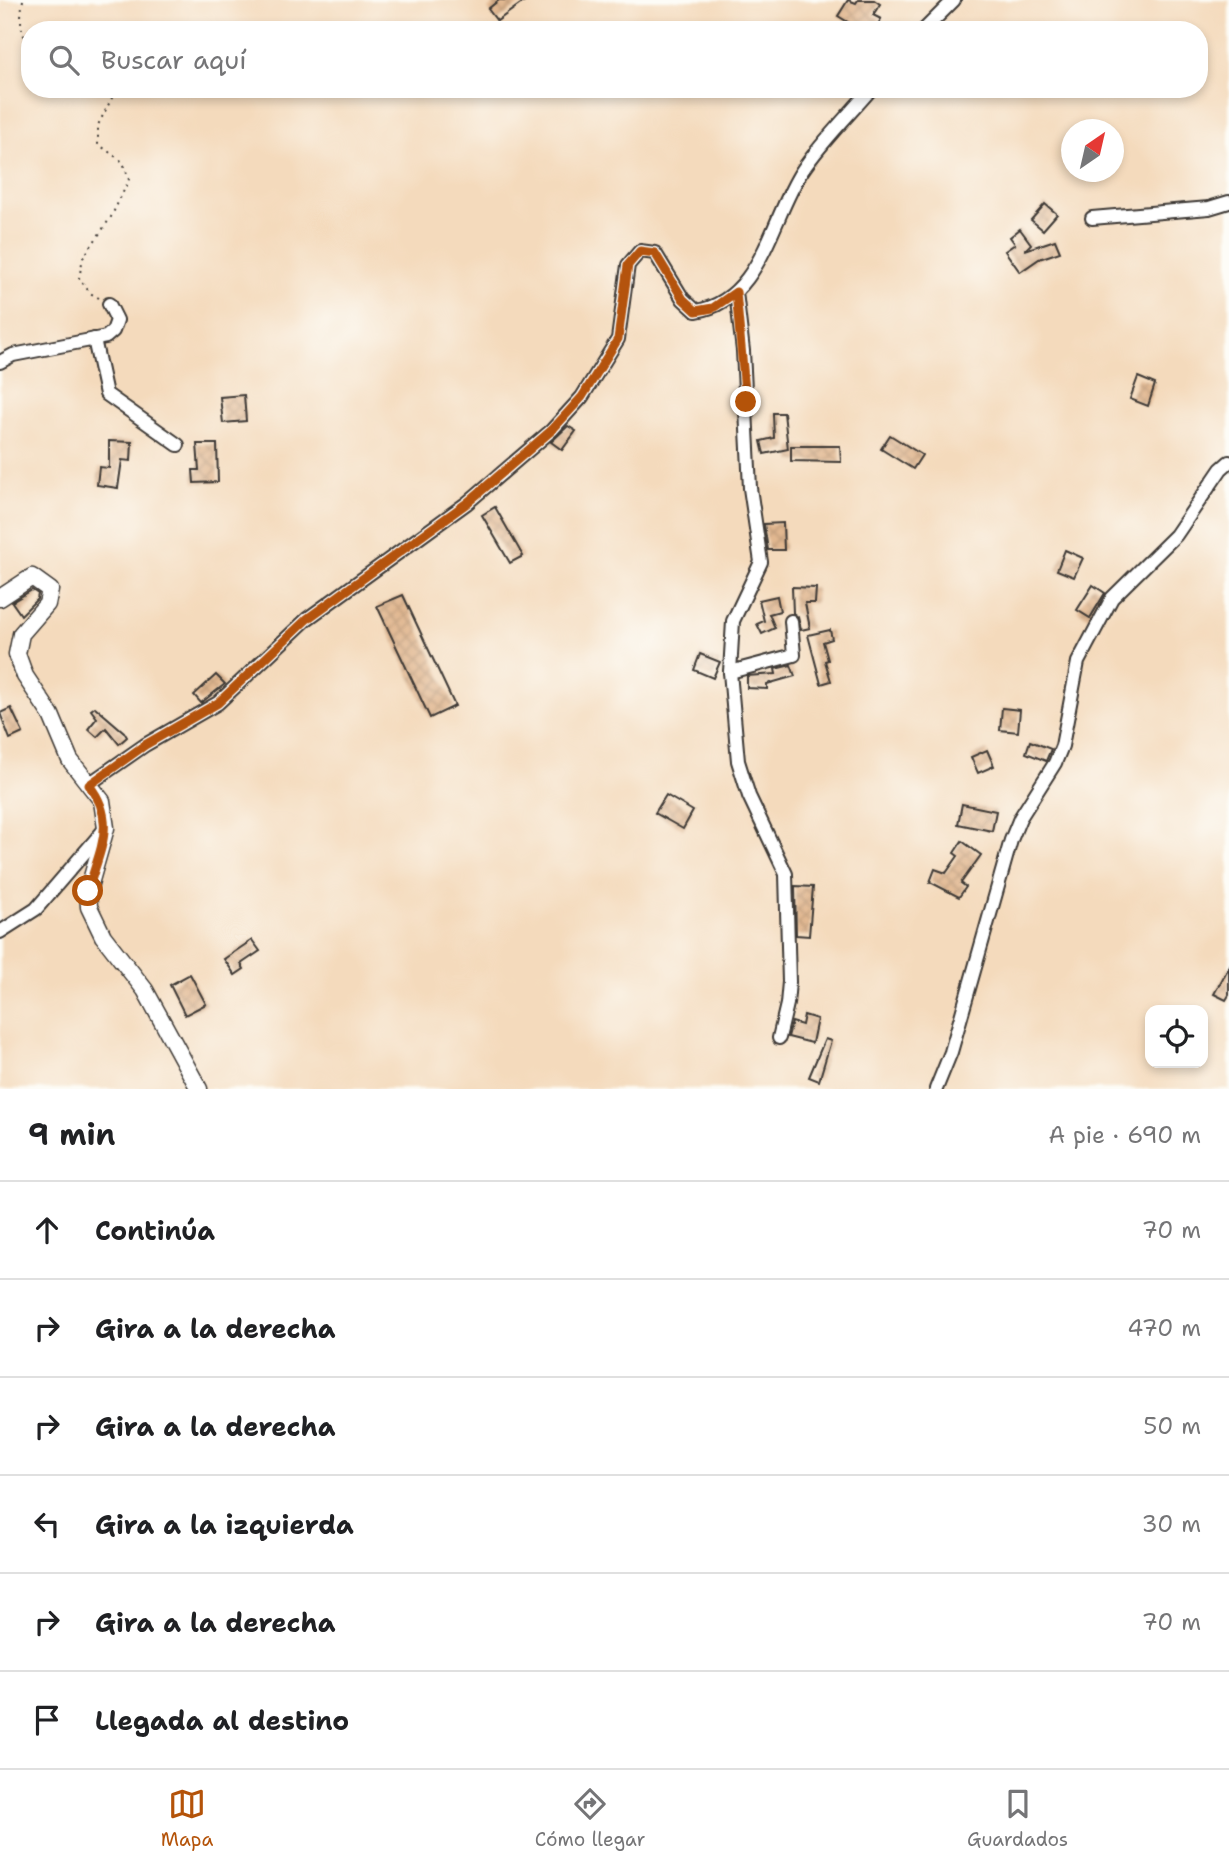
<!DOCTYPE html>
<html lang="es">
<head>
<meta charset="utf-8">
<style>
	body { margin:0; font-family:"Shantell Sans",sans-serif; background:#f6f6f6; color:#202124 }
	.controls { position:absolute; right:21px; bottom:21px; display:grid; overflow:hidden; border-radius:14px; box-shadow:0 4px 10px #0003 }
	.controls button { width:63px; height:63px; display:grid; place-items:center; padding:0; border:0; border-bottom:2px solid #e0e0e0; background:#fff; color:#202124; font:35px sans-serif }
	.compass { position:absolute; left:1061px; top:119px; width:63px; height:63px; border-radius:50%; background:#fff; box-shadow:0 4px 10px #0003; rotate:34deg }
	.stop { position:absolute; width:21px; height:21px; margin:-16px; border:5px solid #b45309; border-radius:50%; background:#fff }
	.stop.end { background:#b45309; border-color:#fff; box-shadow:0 2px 7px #0008 }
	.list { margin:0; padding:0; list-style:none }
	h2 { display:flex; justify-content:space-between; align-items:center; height:91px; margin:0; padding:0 28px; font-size:30px }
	h2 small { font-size:23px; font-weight:400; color:#757577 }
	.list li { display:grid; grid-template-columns:46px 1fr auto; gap:21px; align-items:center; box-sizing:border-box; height:98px; padding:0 28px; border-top:2px solid #e0e0e0 }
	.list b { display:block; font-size:26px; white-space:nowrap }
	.list em { font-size:23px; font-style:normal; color:#757577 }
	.icon { flex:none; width:38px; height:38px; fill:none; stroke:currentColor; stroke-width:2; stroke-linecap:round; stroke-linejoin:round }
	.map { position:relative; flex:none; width:1229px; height:1089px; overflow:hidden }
	.search { position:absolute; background:#fff; box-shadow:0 4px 10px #0003; left:21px; right:21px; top:21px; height:77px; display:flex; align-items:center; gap:18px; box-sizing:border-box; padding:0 24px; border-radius:28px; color:#757577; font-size:26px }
	.sheet { height:679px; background:#fff }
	nav { display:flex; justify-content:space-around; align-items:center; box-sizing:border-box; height:98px; border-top:2px solid #e0e0e0; background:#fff; font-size:19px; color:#757577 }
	nav a { display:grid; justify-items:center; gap:4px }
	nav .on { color:#b45309 }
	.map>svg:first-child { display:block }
	.building { fill:url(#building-cross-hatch) }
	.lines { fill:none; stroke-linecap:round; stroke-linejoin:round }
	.minor-casing { stroke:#3c3834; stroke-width:16 }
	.tertiary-casing { stroke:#3c3834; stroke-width:19 }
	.path { stroke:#3c3834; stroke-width:2; stroke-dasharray:2 5; stroke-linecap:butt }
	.minor { stroke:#fff; stroke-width:12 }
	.tertiary { stroke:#fff; stroke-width:16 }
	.route { stroke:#b45309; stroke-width:9 }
</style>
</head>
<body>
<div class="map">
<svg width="1229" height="1089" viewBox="0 0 1229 1089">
	<defs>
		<pattern id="building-cross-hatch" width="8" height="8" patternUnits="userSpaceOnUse" patternTransform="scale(1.75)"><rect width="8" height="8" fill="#e1b790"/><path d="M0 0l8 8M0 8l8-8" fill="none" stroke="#c09d7c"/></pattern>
	</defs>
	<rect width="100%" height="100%" fill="#fdfcf7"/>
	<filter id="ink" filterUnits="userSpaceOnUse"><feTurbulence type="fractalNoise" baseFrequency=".0143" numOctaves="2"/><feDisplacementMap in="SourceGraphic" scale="14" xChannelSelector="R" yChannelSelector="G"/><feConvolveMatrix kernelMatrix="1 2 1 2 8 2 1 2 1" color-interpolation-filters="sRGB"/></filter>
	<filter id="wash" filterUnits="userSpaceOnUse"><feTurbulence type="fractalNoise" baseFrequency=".00686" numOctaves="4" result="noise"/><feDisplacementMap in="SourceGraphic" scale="28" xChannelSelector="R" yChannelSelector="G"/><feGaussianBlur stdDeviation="1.57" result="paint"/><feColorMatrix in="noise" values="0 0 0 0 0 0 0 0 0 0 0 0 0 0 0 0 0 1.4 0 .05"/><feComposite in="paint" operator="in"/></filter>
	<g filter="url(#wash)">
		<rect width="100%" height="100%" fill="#f4dabc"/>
		<g id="blocks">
			<g class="building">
				<polygon points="499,0 526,0 497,21 488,9"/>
				<polygon points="848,0 856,3 858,0 874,0 880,4 873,15 881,19 875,30 861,30 838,16"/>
				<polygon points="1045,204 1057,214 1043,230 1031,220"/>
				<polygon points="1020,229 1031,244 1025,250 1055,240 1060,252 1039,259 1020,272 1005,251 1015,244 1010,237"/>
				<polygon points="1138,377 1155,384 1148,406 1130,399"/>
				<polygon points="244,395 246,421 223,423 220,397"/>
				<polygon points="773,413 784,413 788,449 764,454 761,441 774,438"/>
				<polygon points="568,426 576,431 562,450 551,442"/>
				<polygon points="890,435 922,455 913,469 881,449"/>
				<polygon points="109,441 132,442 131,461 122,460 118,488 97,485 99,467 109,468"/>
				<polygon points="197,444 217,444 218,482 194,483 193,470 199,470"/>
				<polygon points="791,446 840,446 841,462 791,461"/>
				<polygon points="495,507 523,556 510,563 482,515"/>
				<polygon points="783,523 784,550 768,550 764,524"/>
				<polygon points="1065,550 1083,558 1074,577 1057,570"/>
				<polygon points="1093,585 1105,593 1090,618 1077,610"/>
				<polygon points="792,587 816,588 815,603 805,603 810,628 801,630 798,617 793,613"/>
				<polygon points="32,590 38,594 37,599 21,615 12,602"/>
				<polygon points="403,595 455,706 430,718 377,606"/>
				<polygon points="777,596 780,611 769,614 775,628 762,634 757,624 764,621 759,600"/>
				<polygon points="830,630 832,639 823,642 828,660 825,661 831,681 821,684 808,635"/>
				<polygon points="700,654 720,662 713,678 694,670"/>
				<polygon points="791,665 795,676 767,684 767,689 747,688 747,676 776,674 775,669"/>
				<polygon points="216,675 225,684 201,703 194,695"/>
				<polygon points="95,707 124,732 127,737 119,744 106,728 97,737 88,729 97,718 91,710"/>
				<polygon points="11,708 23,733 10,739 0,713"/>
				<polygon points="1002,708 1020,710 1018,732 1000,730"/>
				<polygon points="1030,741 1051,749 1046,761 1026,753"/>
				<polygon points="987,750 994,766 978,773 971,757"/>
				<polygon points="666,795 693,811 683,829 655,813"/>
				<polygon points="962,804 996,811 992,831 958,824"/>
				<polygon points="962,841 981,855 961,883 966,887 959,897 930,882 935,869 946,873 958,856 954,853"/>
				<polygon points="795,886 813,887 809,936 796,935"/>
				<polygon points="252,940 260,951 241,964 244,969 235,975 224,959"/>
				<polygon points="1229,967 1229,995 1226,1000 1214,994"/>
				<polygon points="190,974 206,1004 185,1015 170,985"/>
				<polygon points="804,1015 817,1019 812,1043 788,1037 792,1022 802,1025"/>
				<polygon points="825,1039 831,1041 819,1081 809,1077"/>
			</g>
		</g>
	</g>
	<g filter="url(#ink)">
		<use href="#blocks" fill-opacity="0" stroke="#3c3834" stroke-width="2"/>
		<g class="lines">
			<defs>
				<g id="minor">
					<polyline points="924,30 954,0"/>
					<polyline points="1092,218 1209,208 1229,202"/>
					<polyline points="736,292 743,351 750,488 761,562 733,621 730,672 738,761 749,796 786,874 789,982 787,1004 779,1038"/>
					<polyline points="94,339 106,394 178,445"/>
					<polyline points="0,362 13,355 106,337 113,331 117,320 109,304"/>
					<polyline points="730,672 794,655 791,621"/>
					<path d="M89,784L145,745L218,703L307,619L467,503L552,430L582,397L618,339L628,265L640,251L655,253L683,299L696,311C761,301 771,218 802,171C821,142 848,116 871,89"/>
					<polyline points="0,932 36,909 104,830"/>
					<polyline points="936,1089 951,1052 1011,840 1020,818 1055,763 1062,746 1078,662 1112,598 1176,535 1221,469 1229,462"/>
				</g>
				<polyline id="tertiary" points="0,598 32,577 50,590 47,604 21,634 17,654 25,676 51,715 70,760 102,801 106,828 88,891 89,907 103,936 145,990 199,1089"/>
			</defs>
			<use href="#minor" class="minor-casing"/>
			<use href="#tertiary" class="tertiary-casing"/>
			<g class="path">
				<path d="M23,0C20,17 19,32 30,46"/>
				<polyline points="99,298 90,293 79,278 83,258 111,217 129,180 123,162 98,144 98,125 114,94 110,89"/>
			</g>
			<use href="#minor" class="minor"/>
			<use href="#tertiary" class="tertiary"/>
		</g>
	</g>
	<g class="lines" filter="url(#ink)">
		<path class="route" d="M88,891C99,850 118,822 89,785L145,745L218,703L307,619L467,503L552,430L582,397L618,339L628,265L640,251L655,253L683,299L696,311L713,308L736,292L746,402"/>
	</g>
</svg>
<div class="controls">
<button><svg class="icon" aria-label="locate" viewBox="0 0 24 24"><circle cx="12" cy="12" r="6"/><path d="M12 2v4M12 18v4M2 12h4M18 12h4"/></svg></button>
</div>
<svg class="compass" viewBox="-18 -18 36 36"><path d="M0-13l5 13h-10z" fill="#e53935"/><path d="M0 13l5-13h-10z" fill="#757577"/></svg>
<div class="stop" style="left:88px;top:891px"></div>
<div class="stop end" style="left:746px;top:402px"></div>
<div class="search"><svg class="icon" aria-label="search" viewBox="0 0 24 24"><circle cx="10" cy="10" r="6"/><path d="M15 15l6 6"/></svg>Buscar aquí</div>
</div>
<section class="sheet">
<h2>9 min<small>A pie · 690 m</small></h2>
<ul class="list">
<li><svg class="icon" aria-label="ahead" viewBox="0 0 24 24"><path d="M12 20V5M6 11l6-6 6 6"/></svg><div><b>Continúa</b></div><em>70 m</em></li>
<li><svg class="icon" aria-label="right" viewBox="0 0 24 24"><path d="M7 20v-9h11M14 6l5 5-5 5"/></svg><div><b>Gira a la derecha</b></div><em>470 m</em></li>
<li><svg class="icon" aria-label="right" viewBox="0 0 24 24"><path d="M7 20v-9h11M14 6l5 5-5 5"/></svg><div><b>Gira a la derecha</b></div><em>50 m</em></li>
<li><svg class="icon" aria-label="left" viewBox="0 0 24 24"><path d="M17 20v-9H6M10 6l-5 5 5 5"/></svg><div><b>Gira a la izquierda</b></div><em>30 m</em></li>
<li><svg class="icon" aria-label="right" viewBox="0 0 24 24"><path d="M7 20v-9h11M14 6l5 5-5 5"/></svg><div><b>Gira a la derecha</b></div><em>70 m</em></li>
<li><svg class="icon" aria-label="arrive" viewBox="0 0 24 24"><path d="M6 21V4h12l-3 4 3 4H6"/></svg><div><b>Llegada al destino</b></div></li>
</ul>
</section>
<nav>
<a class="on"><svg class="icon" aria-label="map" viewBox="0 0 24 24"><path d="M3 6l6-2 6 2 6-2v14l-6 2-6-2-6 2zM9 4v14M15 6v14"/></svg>Mapa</a>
<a><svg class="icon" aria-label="directions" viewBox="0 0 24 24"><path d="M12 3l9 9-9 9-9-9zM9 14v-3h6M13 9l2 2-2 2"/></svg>Cómo llegar</a>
<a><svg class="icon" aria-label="saved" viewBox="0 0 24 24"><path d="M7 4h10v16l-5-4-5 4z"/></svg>Guardados</a>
</nav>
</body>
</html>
